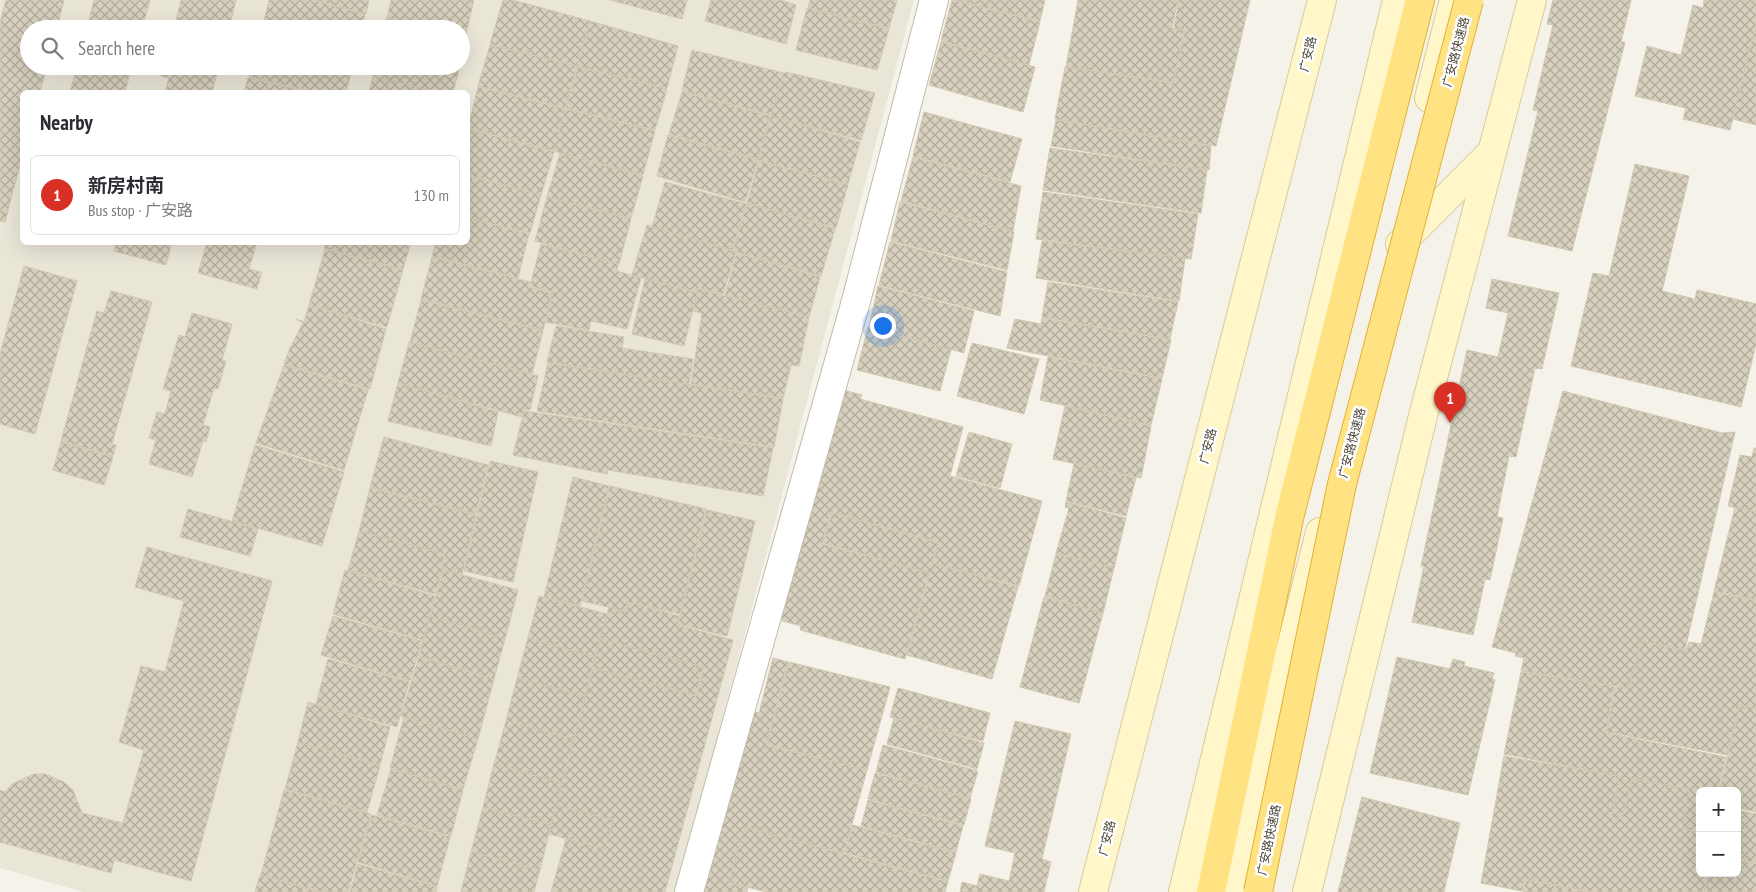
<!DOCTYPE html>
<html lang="en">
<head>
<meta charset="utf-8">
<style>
	body { margin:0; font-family:"PT Sans Narrow","Noto Sans SC",sans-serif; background:#f2f2f3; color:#2b2b33 }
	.controls { position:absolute; right:15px; bottom:15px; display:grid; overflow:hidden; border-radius:8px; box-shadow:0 5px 20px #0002 }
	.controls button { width:45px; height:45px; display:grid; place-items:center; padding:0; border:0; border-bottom:1px solid #e1e1e2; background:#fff; color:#2b2b33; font:25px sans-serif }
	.you { position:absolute; left:882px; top:325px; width:18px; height:18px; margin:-12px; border:4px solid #fff; border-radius:50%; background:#1a73e8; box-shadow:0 0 0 8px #1a73e833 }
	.badge { display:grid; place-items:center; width:32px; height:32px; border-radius:50%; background:#d93025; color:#fff; font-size:16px; font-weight:700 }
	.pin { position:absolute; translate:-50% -41px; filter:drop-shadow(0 1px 2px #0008) }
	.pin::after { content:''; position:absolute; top:26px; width:18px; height:15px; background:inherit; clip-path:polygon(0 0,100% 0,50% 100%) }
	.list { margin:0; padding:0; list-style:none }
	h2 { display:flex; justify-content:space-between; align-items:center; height:65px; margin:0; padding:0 20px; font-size:21px }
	h2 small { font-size:16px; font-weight:400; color:#7c7c81 }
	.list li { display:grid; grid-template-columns:32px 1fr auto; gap:15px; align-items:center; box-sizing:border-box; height:80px; margin:0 10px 10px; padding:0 10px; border:1px solid #e1e1e2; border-radius:8px }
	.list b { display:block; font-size:19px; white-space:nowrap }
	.list p { margin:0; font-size:16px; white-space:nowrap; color:#7c7c81 }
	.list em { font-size:16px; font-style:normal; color:#7c7c81 }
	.icon { flex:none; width:28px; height:28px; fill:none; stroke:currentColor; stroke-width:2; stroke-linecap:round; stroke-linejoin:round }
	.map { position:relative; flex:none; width:1756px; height:892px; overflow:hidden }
	.search { position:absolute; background:#fff; box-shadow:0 5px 20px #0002; left:20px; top:20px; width:450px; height:55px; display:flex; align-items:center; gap:12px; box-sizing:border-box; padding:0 18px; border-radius:28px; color:#7c7c81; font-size:19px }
	.panel { position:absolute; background:#fff; box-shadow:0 5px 20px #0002; left:20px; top:90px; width:450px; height:155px; border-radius:8px }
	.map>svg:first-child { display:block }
	.residential { fill:#e9e5d7; fill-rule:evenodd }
	.building { fill:url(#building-cross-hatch); stroke:#d2c8b1 }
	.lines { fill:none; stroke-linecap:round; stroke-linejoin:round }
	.minor-casing { stroke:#c1bbab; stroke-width:30 }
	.secondary-casing { stroke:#d7cb98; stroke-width:30 }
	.trunk-casing { stroke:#e3b135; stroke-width:30 }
	.minor { stroke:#fff; stroke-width:28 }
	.secondary { stroke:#fff6ca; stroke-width:28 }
	.trunk { stroke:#ffe282; stroke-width:28 }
	.trunk-bridge-casing { stroke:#e3b135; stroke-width:30; stroke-linecap:butt }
	.trunk-bridge { stroke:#ffe282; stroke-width:28 }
	.labels { text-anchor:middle; stroke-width:5; stroke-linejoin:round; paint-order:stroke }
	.street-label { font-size:12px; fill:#494437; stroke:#fff }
</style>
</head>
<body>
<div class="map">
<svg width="1756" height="892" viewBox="0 0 1756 892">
	<defs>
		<pattern id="building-cross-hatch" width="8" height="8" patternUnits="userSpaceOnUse" patternTransform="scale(1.25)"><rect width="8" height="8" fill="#d7d0be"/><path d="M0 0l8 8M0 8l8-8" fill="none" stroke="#b0aa9b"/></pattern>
	</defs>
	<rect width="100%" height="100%" fill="#f5f3e9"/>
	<path class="residential" d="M0,0H914L676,892H83L0,868ZM29,29H461V66H29ZM22,92H468V242H22Z"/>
	<g class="building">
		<polygon points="6,0 64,0 57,29 29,29 29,66 47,66 40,92 22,92 22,157 5,222 0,221 0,22"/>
		<polygon points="94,0 150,0 142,29 87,29"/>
		<polygon points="181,0 236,0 229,29 174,29"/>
		<polygon points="269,0 312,0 365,14 361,29 262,29"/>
		<polygon points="315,0 369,0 366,14"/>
		<polygon points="391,0 474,0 465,38 461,38 461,29 428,29 387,18"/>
		<polygon points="503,0 513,0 590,21 577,66 490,44"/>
		<polygon points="610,0 687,0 682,19"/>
		<polygon points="711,0 780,0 796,5 786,44 705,21"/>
		<polygon points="810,0 897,0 889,28 808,8"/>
		<polygon points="952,0 1040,22 1029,65 941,41"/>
		<polygon points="954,0 1045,0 1040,21"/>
		<polygon points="1078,0 1178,0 1172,28 1184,31 1173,82 1066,67"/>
		<polygon points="1179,0 1250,0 1216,146 1055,119 1065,67 1173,83 1185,31 1174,28"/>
		<polygon points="1553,0 1631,0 1621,42 1625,42 1572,251 1508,236 1538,111 1533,110 1553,25 1547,24"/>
		<polygon points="1704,0 1756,0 1756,23 1730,130 1683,119 1686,108 1635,96 1647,46 1681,55 1693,5 1703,8"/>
		<polygon points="807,8 889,29 877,70 796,50"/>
		<polygon points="386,18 425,29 384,29"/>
		<polygon points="590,21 678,46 667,88 577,66"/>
		<polygon points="1756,23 1756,125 1733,119"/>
		<polygon points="461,38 468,40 461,63"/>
		<polygon points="941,42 1035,67 1023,112 929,85"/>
		<polygon points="490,45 577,66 565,108 478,86"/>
		<polygon points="692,50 784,73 771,115 682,91"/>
		<polygon points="77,66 132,66 125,92 70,92"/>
		<polygon points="164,66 219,66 212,92 165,92 169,78 161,76"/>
		<polygon points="252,66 353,66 346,92 313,92 249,77"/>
		<polygon points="376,66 460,66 453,92 438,92 373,76"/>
		<polygon points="578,67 667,89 655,130 566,108"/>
		<polygon points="786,72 875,93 861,140 771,116 783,74"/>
		<polygon points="373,76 436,92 369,92"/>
		<polygon points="248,78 309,92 244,92"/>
		<polygon points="478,87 565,109 554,151 468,128"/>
		<polygon points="682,92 770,116 758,159 669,134"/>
		<polygon points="565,109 655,131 643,175 554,151"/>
		<polygon points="924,112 1022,139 1010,182 913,156"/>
		<polygon points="771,116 860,142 848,184 758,160"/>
		<polygon points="1056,120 1211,146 1209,170 1051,146"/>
		<polygon points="468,129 554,152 541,195 468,175"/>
		<polygon points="668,135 758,160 745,202 657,176"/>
		<polygon points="1050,148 1207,170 1201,213 1043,190"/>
		<polygon points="560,153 643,176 631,218 547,197"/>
		<polygon points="913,157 1021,186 1013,231 901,201"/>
		<polygon points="759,161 848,185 836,228 747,203"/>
		<polygon points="1635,164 1689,176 1662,291 1695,299 1697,290 1756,304 1756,344 1741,407 1571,366 1593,273 1609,276"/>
		<polygon points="468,176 541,195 530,233 468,218"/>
		<polygon points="665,182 746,204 732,250 652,227"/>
		<polygon points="1043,192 1198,214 1191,259 1036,239"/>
		<polygon points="547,197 631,219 619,264 535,241"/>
		<polygon points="900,202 1014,232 1007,270 891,241"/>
		<polygon points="747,203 835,229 821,276 733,251"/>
		<polygon points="468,218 529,234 518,278 432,256 436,242 468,242"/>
		<polygon points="647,225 736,252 723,294 698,288 697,292 632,275"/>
		<polygon points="1042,241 1185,258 1179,301 1036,278"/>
		<polygon points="116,242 172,242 166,265 114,251"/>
		<polygon points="207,242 257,242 249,269 262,272 257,289 198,273"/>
		<polygon points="326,242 411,242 403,269 324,248"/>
		<polygon points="890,242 1007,272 1000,316 879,285"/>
		<polygon points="541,244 618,264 617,271 641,278 627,329 591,321 589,330 545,322 553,292 530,286"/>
		<polygon points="325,249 403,270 387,327 309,305"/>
		<polygon points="737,253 820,277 809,317 725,295"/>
		<polygon points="432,257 530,282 528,287 552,293 543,330 421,299"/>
		<polygon points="24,266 77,281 35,434 0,424 0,354"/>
		<polygon points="645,279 697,293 684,346 632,334"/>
		<polygon points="1492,279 1559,293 1542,369 1535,368 1516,457 1509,456 1497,517 1503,518 1490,580 1485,579 1473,635 1412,622 1424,566 1421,566 1467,350 1498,357 1508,313 1486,308"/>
		<polygon points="1048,282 1178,302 1170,339 1042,317"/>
		<polygon points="878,286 974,311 964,353 869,327"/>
		<polygon points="698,289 809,317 799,366 791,365 783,398 691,384 702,313 693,311"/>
		<polygon points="111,291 152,302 112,444 116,445 113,456 61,441 97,311 104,313"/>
		<polygon points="421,300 543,331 532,374 410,342"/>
		<polygon points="309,305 386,329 370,389 284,364 290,348 303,323 296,319 304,322"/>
		<polygon points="192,313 232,324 222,360 226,361 218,389 214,388 203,425 210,427 206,442 203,441 192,477 149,464 156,440 149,438 157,412 165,414 171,391 163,389 179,335 185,337"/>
		<polygon points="1042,318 1171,340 1162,378 1007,348 1015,319 1041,324"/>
		<polygon points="556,326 624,337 622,348 693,359 689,384 547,362"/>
		<polygon points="868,327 951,350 940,391 857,370"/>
		<polygon points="409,342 538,376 530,410 524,409 522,417 398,383"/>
		<polygon points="972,343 1039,359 1024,414 957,396"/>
		<polygon points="1048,357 1162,379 1151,425 1040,400"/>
		<polygon points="548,363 783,399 774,447 537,411"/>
		<polygon points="284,365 368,390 344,470 256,443"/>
		<polygon points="398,383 498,412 491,446 388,421"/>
		<polygon points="843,390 862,395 860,399 963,427 950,476 1042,501 1019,586 933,563 938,542 831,512 822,544 929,573 905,659 800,630 801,626 779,620"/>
		<polygon points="1563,391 1722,433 1735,432 1685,650 1641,641 1629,688 1521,671 1524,658 1515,656 1516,653 1492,647"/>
		<polygon points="1065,406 1151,426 1141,478 1053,459"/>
		<polygon points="524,411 773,448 763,496 608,470 607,474 513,455"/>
		<polygon points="969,432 1012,444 1000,488 956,476"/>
		<polygon points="384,437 488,465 476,514 370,487"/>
		<polygon points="61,442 113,457 104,485 53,470"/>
		<polygon points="255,445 344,472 322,546 232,521"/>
		<polygon points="1754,448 1756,448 1756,512 1728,506 1740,455 1752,457"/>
		<polygon points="490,461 538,472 513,582 464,571"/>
		<polygon points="1074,464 1136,478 1126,516 1066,501"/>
		<polygon points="573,477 609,486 580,606 544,597"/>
		<polygon points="610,486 706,509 680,614 627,602 625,611 582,601"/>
		<polygon points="370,488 476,515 462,575 442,569 445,554 359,531"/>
		<polygon points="1066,502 1126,518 1114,568 1056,553 1069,508 1065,507"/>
		<polygon points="1735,507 1756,512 1756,600 1714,591"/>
		<polygon points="188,509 258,529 250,556 180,537"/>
		<polygon points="707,510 755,521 727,636 678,624"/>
		<polygon points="832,513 938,543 932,563 1018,587 992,679 907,655 930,573 823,543"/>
		<polygon points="359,531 444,554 441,570 443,570 435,594 348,570"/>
		<polygon points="147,547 272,581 191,881 114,860 111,873 0,842 0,790 5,792 12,784 34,774 45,774 64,782 73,790 82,813 123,823 144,750 119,742 141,666 165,672 184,601 135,587"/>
		<polygon points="1056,554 1114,568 1103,613 1045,596"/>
		<polygon points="345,570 435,596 423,640 333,614"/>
		<polygon points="444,570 518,590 505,639 430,616"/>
		<polygon points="1714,592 1756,601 1756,709 1740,705 1727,755 1607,732 1615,687 1629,688 1641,641 1686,651 1689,642 1701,644"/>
		<polygon points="539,596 607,614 595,657 528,638"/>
		<polygon points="1044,597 1103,613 1079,703 1020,687"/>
		<polygon points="628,602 679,616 677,625 733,640 665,892 551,892 566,839 605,849 613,820 556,805 593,668 697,696 704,667 600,639 609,607 626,612"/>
		<polygon points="333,616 422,641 410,681 321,655"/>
		<polygon points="430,616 505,639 494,679 419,656"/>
		<polygon points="528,638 595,657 585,696 517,678"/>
		<polygon points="600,639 703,667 696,695 593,668"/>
		<polygon points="419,657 494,679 478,739 401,716"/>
		<polygon points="1397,657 1450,669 1453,659 1465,662 1464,666 1494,673 1492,679 1495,680 1468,795 1370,773"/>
		<polygon points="773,658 788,662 766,745 867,770 844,853 744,827 729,882 748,888 747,892 704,892 753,711 759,713"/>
		<polygon points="328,659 409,682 397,727 316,704"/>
		<polygon points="789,662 890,687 867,770 767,744"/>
		<polygon points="1521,672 1614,686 1606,733 1726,757 1718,791 1700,791 1700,833 1682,829 1689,789 1632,779 1622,819 1612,818 1619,776 1504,754"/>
		<polygon points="517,678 585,696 574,739 506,721"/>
		<polygon points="898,688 990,713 983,741 890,717"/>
		<polygon points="308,702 390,727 380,765 298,742"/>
		<polygon points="1740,705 1756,709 1756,812 1737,808 1737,791 1719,791"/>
		<polygon points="404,717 478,739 463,789 390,768"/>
		<polygon points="894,718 984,743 977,769 887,744"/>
		<polygon points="506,721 574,739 562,783 494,764"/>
		<polygon points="1015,721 1071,734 1042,859 1051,862 1044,892 960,892 962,882 977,886 980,874 1009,881 1015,853 985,846"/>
		<polygon points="298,742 380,766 367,812 285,789"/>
		<polygon points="883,745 978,771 970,798 876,772"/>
		<polygon points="1504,756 1619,776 1612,818 1622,819 1632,779 1689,789 1682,829 1700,833 1700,873 1709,873 1704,892 1594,892 1525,879 1522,891 1481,883"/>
		<polygon points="494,764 562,783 551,825 483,807"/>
		<polygon points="391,769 463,790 451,836 377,815"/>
		<polygon points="875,773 971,799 964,825 868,799"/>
		<polygon points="284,790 371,814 348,892 323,892 261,875"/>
		<polygon points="1362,797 1460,823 1444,892 1338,892"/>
		<polygon points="868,800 963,826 956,852 861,826"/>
		<polygon points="556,805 613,820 605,849 549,834"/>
		<polygon points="483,807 551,825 540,870 471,852"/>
		<polygon points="1737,810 1756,814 1756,863 1737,859"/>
		<polygon points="372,815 450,837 437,886 358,862"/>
		<polygon points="853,825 956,853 948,881 845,853"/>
		<polygon points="744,827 948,882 945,892 766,892 729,882"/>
		<polygon points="471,852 540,870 534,892 461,892"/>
		<polygon points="1737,860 1756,864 1756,892 1704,892 1709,873 1737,873"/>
		<polygon points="358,864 437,887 436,892 350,892"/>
		<polygon points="260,875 320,892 255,892"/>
		<polygon points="1526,880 1590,892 1523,892"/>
	</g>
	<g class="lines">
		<defs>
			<polyline id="minor" points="689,892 856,301 934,0"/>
			<g id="secondary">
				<polyline points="1429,98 1454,0"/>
				<polyline points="1400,244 1492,152"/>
				<polyline points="1093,892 1322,0"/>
				<polyline points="1183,892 1397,0"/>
				<polyline points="1229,892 1320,532"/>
				<polyline points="1307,892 1423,416 1532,0"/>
			</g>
			<polyline id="trunk" points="1211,892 1290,514 1420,0"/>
		</defs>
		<use href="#minor" class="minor-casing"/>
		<use href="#secondary" class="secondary-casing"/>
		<use href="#trunk" class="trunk-casing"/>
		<use href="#minor" class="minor"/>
		<use href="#secondary" class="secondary"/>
		<use href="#trunk" class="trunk"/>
		<defs>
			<polyline id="trunk-bridge" points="1258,892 1342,484 1469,0"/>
		</defs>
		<use href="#trunk-bridge" class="trunk-bridge-casing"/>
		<use href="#trunk-bridge" class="trunk-bridge"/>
	</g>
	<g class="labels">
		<g class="street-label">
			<text transform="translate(1456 52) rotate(-75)" y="4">广安路快速路</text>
			<text transform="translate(1308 54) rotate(-76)" y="4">广安路</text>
			<text transform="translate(1352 443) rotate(-75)" y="4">广安路快速路</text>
			<text transform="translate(1208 446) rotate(-76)" y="4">广安路</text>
			<text transform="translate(1107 838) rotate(-76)" y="4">广安路</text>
			<text transform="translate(1269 840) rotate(-78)" y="4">广安路快速路</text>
		</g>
	</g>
</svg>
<div class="controls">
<button>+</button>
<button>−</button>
</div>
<div class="you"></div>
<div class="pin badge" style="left:1450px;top:423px">1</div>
<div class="search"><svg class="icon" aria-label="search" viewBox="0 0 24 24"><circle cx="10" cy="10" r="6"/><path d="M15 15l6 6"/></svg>Search here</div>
<section class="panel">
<h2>Nearby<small></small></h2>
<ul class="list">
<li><span class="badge">1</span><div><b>新房村南</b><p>Bus stop · 广安路</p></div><em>130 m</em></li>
</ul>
</section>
</div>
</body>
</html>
